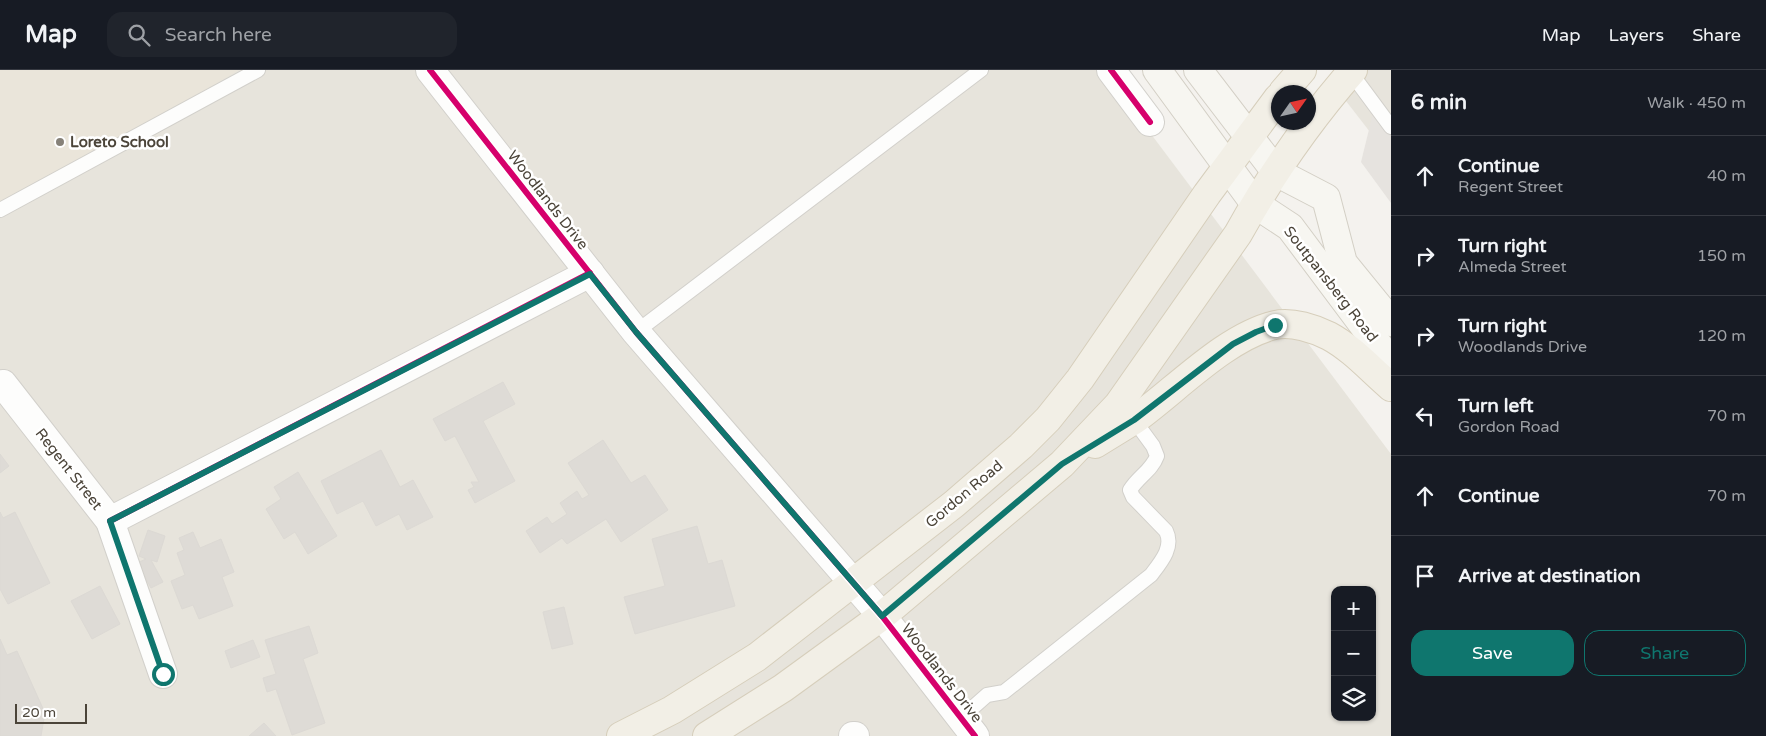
<!DOCTYPE html>
<html lang="en">
<head>
<meta charset="utf-8">
<style>
	body { margin:0; font-family:"Varela Round",sans-serif; background:#20242c; color:#f1f3f6 }
	.controls { position:absolute; right:15px; bottom:15px; display:grid; overflow:hidden; border-radius:10px; box-shadow:0 1px 4px #0004 }
	.controls button { width:45px; height:45px; display:grid; place-items:center; padding:0; border:0; border-bottom:1px solid #363941; background:#171b24; color:#f1f3f6; font:25px sans-serif }
	.compass { position:absolute; left:1271px; top:15px; width:45px; height:45px; border-radius:50%; background:#171b24; box-shadow:0 1px 4px #0004; rotate:56deg }
	.scale { position:absolute; left:15px; bottom:12px; width:72px; box-sizing:border-box; padding-left:5px; border:2px solid #4b4439; border-top:0; font-size:14px; line-height:18px; white-space:nowrap; color:#4b4439; -webkit-text-stroke:4px #fff; paint-order:stroke }
	.stop { position:absolute; width:15px; height:15px; margin:-11px; border:4px solid #0f766e; border-radius:50%; background:#fff }
	.stop.end { background:#0f766e; border-color:#fff; box-shadow:0 1px 5px #0008 }
	.list { margin:0; padding:0; list-style:none }
	h2 { display:flex; justify-content:space-between; align-items:center; height:65px; margin:0; padding:0 20px; font-size:21px }
	h2 small { font-size:16px; font-weight:400; color:#9ea1a6 }
	.list li { display:grid; grid-template-columns:32px 1fr auto; gap:15px; align-items:center; box-sizing:border-box; height:80px; padding:0 20px; border-top:1px solid #363941 }
	.list b { display:block; font-size:19px; white-space:nowrap }
	.list p { margin:0; font-size:16px; white-space:nowrap; color:#9ea1a6 }
	.list em { font-size:16px; font-style:normal; color:#9ea1a6 }
	.actions { display:flex; gap:10px; padding:15px 20px }
	.actions a { flex:1; padding:11px 0; border:1px solid #0f766e; border-radius:15px; text-align:center; font-size:18px; color:#0f766e }
	.actions .main { background:#0f766e; color:#fff }
	.icon { flex:none; width:28px; height:28px; fill:none; stroke:currentColor; stroke-width:2; stroke-linecap:round; stroke-linejoin:round }
	.map { position:relative; flex:none; width:1391px; height:666px; overflow:hidden }
	header { display:flex; align-items:center; gap:30px; box-sizing:border-box; height:70px; padding:0 25px; background:#171b24; border-bottom:1px solid #363941 }
	header strong { font-size:24px }
	nav { display:flex; gap:28px; margin-inline-start:auto; font-size:18px }
	.search { width:350px; height:45px; background:#20242c; display:flex; align-items:center; gap:12px; box-sizing:border-box; padding:0 18px; border-radius:15px; color:#9ea1a6; font-size:19px }
	main { display:flex }
	aside { flex:1; background:#171b24 }
	.map>svg:first-child { display:block }
	.residential { fill:#e7e4dc; fill-rule:evenodd }
	.education { fill:#eae5da }
	.parking { fill:#e6e3df }
	.building { fill:#dedbd6; stroke:#dcd9d4 }
	.lines { fill:none; stroke-linecap:round; stroke-linejoin:round }
	.lane-casing { stroke:#d2d0cb; stroke-width:16 }
	.street-casing { stroke:#d2d0cb; stroke-width:30 }
	.secondary-casing { stroke:#d3cfc5; stroke-width:30 }
	.primary-casing { stroke:#d6cebb; stroke-width:30 }
	.lane { stroke:#fdfdfc; stroke-width:14 }
	.street { stroke:#fdfdfc; stroke-width:28 }
	.secondary { stroke:#f7f6f1; stroke-width:28 }
	.primary { stroke:#f2efe6; stroke-width:28 }
	.cycleway-casing { stroke:#fff; stroke-width:9 }
	.cycleway { stroke:#d6006c; stroke-width:6 }
	.route { stroke:#0f766e; stroke-width:6 }
	.poi-dot { fill:#868178; stroke:#fff; stroke-width:2 }
	.labels { text-anchor:middle; stroke-width:5; stroke-linejoin:round; paint-order:stroke }
	.poi-label { font-size:15px; font-weight:bold; fill:#4b4439; stroke:#fff; text-anchor:start }
	.street-label { font-size:15px; fill:#4b4439; stroke:#fff }
</style>
</head>
<body>
<header>
<strong>Map</strong>
<div class="search"><svg class="icon" aria-label="search" viewBox="0 0 24 24"><circle cx="10" cy="10" r="6"/><path d="M15 15l6 6"/></svg>Search here</div>
<nav><a>Map</a><a>Layers</a><a>Share</a></nav>
</header>
<main>
<div class="map">
<svg width="1391" height="666" viewBox="0 0 1391 666">
	<rect width="100%" height="100%" fill="#f4f2ee"/>
	<g class="residential">
		<path d="M0,0H1103L1391,384V666H0ZM1335,520H1372V647H1335Z"/>
		<polygon points="1368,0 1391,0 1391,89 1339,22"/>
	</g>
	<polygon class="education" points="0,0 239,0 0,145"/>
	<polygon class="parking" points="1375,35 1391,57 1391,133 1361,92"/>
	<g class="building">
		<polygon points="503,312 515,334 483,351 515,411 475,433 468,420 474,417 471,412 479,412 455,366 445,371 433,349"/>
		<polygon points="603,370 631,413 645,405 668,440 621,472 606,449 567,474 562,468 540,483 526,461 547,447 552,454 567,444 560,433 577,421 582,429 589,425 568,393"/>
		<polygon points="381,380 400,417 413,410 433,447 407,460 399,444 376,456 363,431 337,444 321,411"/>
		<polygon points="0,384 9,396 0,403"/>
		<polygon points="298,402 337,466 308,484 295,462 284,469 266,439 281,429 274,417"/>
		<polygon points="0,442 3,448 15,442 50,513 8,534 0,519"/>
		<polygon points="697,456 708,494 722,490 735,536 635,564 624,527 665,516 652,469"/>
		<polygon points="148,460 165,466 157,492 151,490 163,512 151,518 137,493 146,489 139,486"/>
		<polygon points="193,462 200,478 221,469 234,502 222,507 233,536 199,549 193,535 182,539 171,511 185,505 177,483 184,480 179,468"/>
		<polygon points="100,516 120,554 92,569 71,531"/>
		<polygon points="564,537 573,574 552,579 543,542"/>
		<polygon points="309,556 318,583 303,589 325,653 292,665 276,619 267,622 263,608 276,604 265,570"/>
		<polygon points="0,569 7,585 17,581 45,643 41,666 0,666"/>
		<polygon points="253,570 260,587 231,598 225,581"/>
		<polygon points="264,653 276,666 249,666"/>
	</g>
	<g class="lines">
		<defs>
			<g id="lane">
				<polyline points="1351,3 1391,57"/>
				<polyline points="0,140 258,0"/>
				<polyline points="636,262 981,0"/>
				<path d="M961,648L987,625L1004,622L1151,505C1161,492 1174,477 1166,461L1133,427L1130,420C1138,407 1152,400 1157,386L1153,376L1134,350"/>
			</g>
			<g id="street">
				<polyline points="430,0 636,262 882,546 975,666"/>
				<polyline points="1111,0 1150,52"/>
				<polyline points="3,314 110,451 163,604"/>
				<polyline points="110,451 590,203"/>
				<polyline points="853,666 855,666"/>
			</g>
			<g id="secondary">
				<polyline points="1157,0 1255,134 1290,157 1391,292"/>
				<polyline points="1198,0 1276,102 1326,128 1343,193 1391,252"/>
			</g>
			<g id="primary">
				<polyline points="1283,22 1302,0"/>
				<path d="M1095,374C1108,366 1121,358 1134,350C1175,321 1225,267 1275,255C1292,251 1315,259 1329,266C1353,279 1371,300 1391,317"/>
				<polyline points="621,666 672,640 757,587 954,434 1021,376 1048,349 1080,309 1207,124 1278,28"/>
				<path d="M707,666L783,618L882,546L1062,394L1118,335L1238,164C1271,105 1309,50 1353,0"/>
			</g>
		</defs>
		<use href="#lane" class="lane-casing"/>
		<use href="#street" class="street-casing"/>
		<use href="#secondary" class="secondary-casing"/>
		<use href="#primary" class="primary-casing"/>
		<use href="#lane" class="lane"/>
		<use href="#street" class="street"/>
		<use href="#secondary" class="secondary"/>
		<use href="#primary" class="primary"/>
		<defs>
			<g id="cycleway">
				<polyline points="430,0 636,262 882,546 975,666"/>
				<polyline points="1111,0 1150,52"/>
				<polyline points="110,451 590,203"/>
			</g>
		</defs>
		<use href="#cycleway" class="cycleway-casing"/>
		<use href="#cycleway" class="cycleway"/>
	</g>
	<g class="lines">
		<polyline class="route" points="163,604 110,451 590,204 636,262 882,546 1062,394 1134,350 1233,274 1256,262 1275,255"/>
	</g>
	<circle class="poi-dot" cx="60" cy="72" r="5"/>
	<g class="labels">
		<g class="poi-label">
			<text x="70" y="77">Loreto School</text>
		</g>
		<g class="street-label">
			<text transform="translate(548 130) rotate(52)" y="5">Woodlands Drive</text>
			<text transform="translate(1331 214) rotate(52)" y="5">Soutpansberg Road</text>
			<text transform="translate(69 399) rotate(52)" y="5">Regent Street</text>
			<text transform="translate(964 424) rotate(-40)" y="5">Gordon Road</text>
			<text transform="translate(942 603) rotate(52)" y="5">Woodlands Drive</text>
		</g>
	</g>
</svg>
<div class="controls">
<button>+</button>
<button>−</button>
<button><svg class="icon" aria-label="layers" viewBox="0 0 24 24"><path d="M12 4l9 5-9 5-9-5zM3 14l9 5 9-5"/></svg></button>
</div>
<svg class="compass" viewBox="-18 -18 36 36"><path d="M0-13l5 13h-10z" fill="#e53935"/><path d="M0 13l5-13h-10z" fill="#9ea1a6"/></svg>
<div class="scale">20 m</div>
<div class="stop" style="left:163px;top:604px"></div>
<div class="stop end" style="left:1275px;top:255px"></div>
</div>
<aside>
<h2>6 min<small>Walk · 450 m</small></h2>
<ul class="list">
<li><svg class="icon" aria-label="ahead" viewBox="0 0 24 24"><path d="M12 20V5M6 11l6-6 6 6"/></svg><div><b>Continue</b><p>Regent Street</p></div><em>40 m</em></li>
<li><svg class="icon" aria-label="right" viewBox="0 0 24 24"><path d="M7 20v-9h11M14 6l5 5-5 5"/></svg><div><b>Turn right</b><p>Almeda Street</p></div><em>150 m</em></li>
<li><svg class="icon" aria-label="right" viewBox="0 0 24 24"><path d="M7 20v-9h11M14 6l5 5-5 5"/></svg><div><b>Turn right</b><p>Woodlands Drive</p></div><em>120 m</em></li>
<li><svg class="icon" aria-label="left" viewBox="0 0 24 24"><path d="M17 20v-9H6M10 6l-5 5 5 5"/></svg><div><b>Turn left</b><p>Gordon Road</p></div><em>70 m</em></li>
<li><svg class="icon" aria-label="ahead" viewBox="0 0 24 24"><path d="M12 20V5M6 11l6-6 6 6"/></svg><div><b>Continue</b></div><em>70 m</em></li>
<li><svg class="icon" aria-label="arrive" viewBox="0 0 24 24"><path d="M6 21V4h12l-3 4 3 4H6"/></svg><div><b>Arrive at destination</b></div></li>
</ul>
<div class="actions"><a class="main">Save</a><a>Share</a></div>
</aside>
</main>
</body>
</html>
